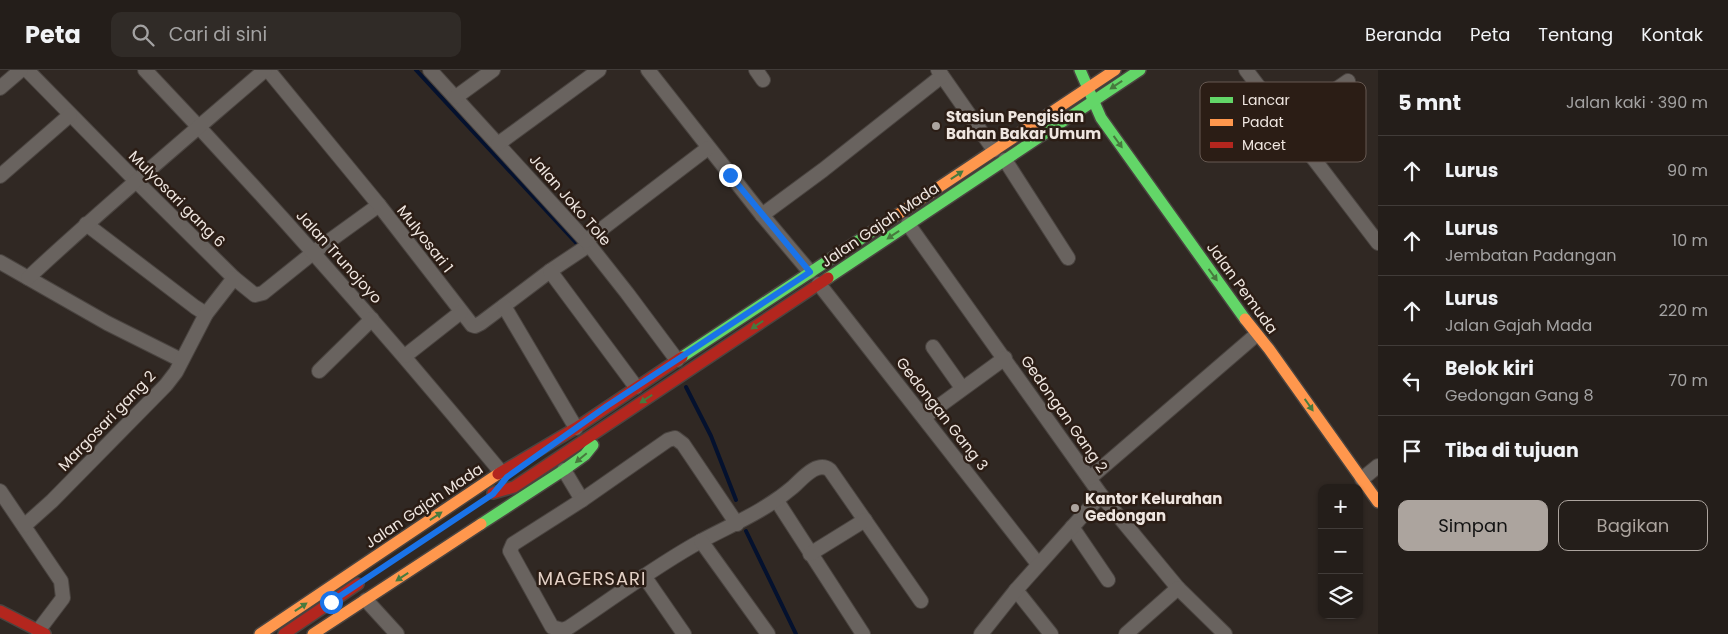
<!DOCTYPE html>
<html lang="id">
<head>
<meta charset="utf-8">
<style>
	body { margin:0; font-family:Poppins,sans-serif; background:#302b27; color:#f1f3f6 }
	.controls { position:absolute; right:15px; bottom:15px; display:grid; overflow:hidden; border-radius:10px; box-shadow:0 1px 4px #0004 }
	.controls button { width:45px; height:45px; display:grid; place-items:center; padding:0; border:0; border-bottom:1px solid #413c39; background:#241e1a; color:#f1f3f6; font:25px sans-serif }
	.stop { position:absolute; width:15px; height:15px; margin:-11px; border:4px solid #1a73e8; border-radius:50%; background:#fff }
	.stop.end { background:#1a73e8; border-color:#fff; box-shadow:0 1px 5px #0008 }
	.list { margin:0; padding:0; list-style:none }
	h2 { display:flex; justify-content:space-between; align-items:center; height:65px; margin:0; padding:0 20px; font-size:21px }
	h2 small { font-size:16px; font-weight:400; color:#a3a2a2 }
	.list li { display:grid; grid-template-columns:32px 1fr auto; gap:15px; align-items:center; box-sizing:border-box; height:70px; padding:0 20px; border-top:1px solid #413c39 }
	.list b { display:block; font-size:19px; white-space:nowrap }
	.list p { margin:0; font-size:16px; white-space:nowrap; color:#a3a2a2 }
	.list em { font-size:16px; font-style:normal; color:#a3a2a2 }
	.actions { display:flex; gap:10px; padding:15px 20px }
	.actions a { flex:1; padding:11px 0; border:1px solid #aca49e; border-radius:10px; text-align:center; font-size:18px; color:#aca49e }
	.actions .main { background:#aca49e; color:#111 }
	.icon { flex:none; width:28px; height:28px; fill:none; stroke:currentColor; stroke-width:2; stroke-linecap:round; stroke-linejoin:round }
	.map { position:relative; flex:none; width:1378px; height:564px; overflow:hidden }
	header { display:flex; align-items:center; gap:30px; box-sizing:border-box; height:70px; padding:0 25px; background:#241e1a; border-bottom:1px solid #413c39 }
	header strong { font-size:24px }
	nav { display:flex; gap:28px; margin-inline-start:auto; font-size:18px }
	.search { width:350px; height:45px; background:#302b27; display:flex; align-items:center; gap:12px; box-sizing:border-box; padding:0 18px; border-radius:10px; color:#a3a2a2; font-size:19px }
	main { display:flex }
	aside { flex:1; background:#241e1a }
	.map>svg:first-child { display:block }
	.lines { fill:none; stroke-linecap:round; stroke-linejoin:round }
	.stream { stroke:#04112e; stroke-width:4 }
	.street-casing { stroke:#4a4440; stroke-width:16 }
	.fast-casing { stroke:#4a4440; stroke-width:14 }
	.slow-casing { stroke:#4a4440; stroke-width:14 }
	.jam-casing { stroke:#4a4440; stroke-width:14 }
	.street { stroke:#69635f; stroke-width:14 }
	.fast { stroke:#63d668; stroke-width:11 }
	.slow { stroke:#ff974d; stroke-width:11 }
	.jam { stroke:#b3261e; stroke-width:11 }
	.oneway { fill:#477a3e }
	.route { stroke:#1a73e8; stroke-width:6 }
	.poi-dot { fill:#aca49e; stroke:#2b1d15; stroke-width:2 }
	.labels { text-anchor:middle; stroke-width:5; stroke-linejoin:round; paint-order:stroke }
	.poi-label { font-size:15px; font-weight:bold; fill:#efe6e0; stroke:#2b1d15; text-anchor:start }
	.street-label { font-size:15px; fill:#efe6e0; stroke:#2b1d15 }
	.quarter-label { font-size:18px; letter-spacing:1px; fill:#e3d0c5; stroke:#2b1d15 }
	.key { fill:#2b1d15; stroke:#665952; stroke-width:1 }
	.key-label { font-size:14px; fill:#efe6e0 }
</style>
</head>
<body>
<header>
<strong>Peta</strong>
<div class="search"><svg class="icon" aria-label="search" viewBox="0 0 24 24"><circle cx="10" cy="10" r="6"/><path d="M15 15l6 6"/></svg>Cari di sini</div>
<nav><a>Beranda</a><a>Peta</a><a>Tentang</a><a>Kontak</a></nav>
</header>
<main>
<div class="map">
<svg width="1378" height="564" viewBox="0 0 1378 564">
	<rect width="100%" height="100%" fill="#302823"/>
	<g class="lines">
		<g class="stream">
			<polyline points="416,0 580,177"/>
			<polyline points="686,317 711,366 736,430"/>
			<polyline points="746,461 796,564"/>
		</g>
		<defs>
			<g id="street">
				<polyline points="27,0 137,112 234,208 255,225 263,223 314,182 379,135"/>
				<path d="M145,0C269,130 387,264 501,402"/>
				<polyline points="268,0 379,135 472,255 475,256 481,253 550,201 589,175"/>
				<polyline points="430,0 586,171 627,223 677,290"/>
				<polyline points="648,0 762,145 810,202"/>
				<polyline points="756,0 763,10"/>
				<polyline points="938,0 994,80"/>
				<polyline points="1246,0 1378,173"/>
				<polyline points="0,18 21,0"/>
				<polyline points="456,27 493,0"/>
				<polyline points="1287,53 1348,11"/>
				<polyline points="498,74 599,0"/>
				<polyline points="1005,90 1068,188"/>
				<polyline points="0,106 70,45"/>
				<polyline points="762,145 823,100 942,6"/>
				<polyline points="86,154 195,237 206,244"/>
				<polyline points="908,154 1101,425 1178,518 1225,564"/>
				<polyline points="586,171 708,78"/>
				<polyline points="0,192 107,253 181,290"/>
				<polyline points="550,201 636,317"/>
				<path d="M28,208C105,136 185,69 265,0"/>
				<polyline points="819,214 1038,494"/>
				<polyline points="504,236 576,358"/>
				<polyline points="933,277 962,318"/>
				<polyline points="405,286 461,242"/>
				<polyline points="319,301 372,249"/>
				<polyline points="924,347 1005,288"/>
				<polyline points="564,400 582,430"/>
				<polyline points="1090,408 1256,265"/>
				<polyline points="1362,409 1378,396"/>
				<polyline points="0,421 61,511 63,528 38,561"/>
				<polyline points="777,431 863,564"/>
				<path d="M737,454L683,374L675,368L668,370L582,430L513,474L510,481L552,557L562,560L568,558C612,529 655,496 701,471C733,454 765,441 793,417C802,409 817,390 830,400L921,531"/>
				<polyline points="24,456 52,431 166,315 176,302 206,244 234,208"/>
				<polyline points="1072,457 1108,510"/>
				<polyline points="701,471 768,564"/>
				<polyline points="810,484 865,450"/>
				<polyline points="644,506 684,564"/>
				<polyline points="1016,520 1051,564"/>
				<polyline points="366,530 397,564"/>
				<polyline points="981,564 1016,520 1101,425"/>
				<polyline points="1126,564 1178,518"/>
			</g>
			<g id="fast">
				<polyline points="1080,0 1101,48 1245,249"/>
				<polyline points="828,208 1140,0"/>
				<polyline points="682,287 876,159"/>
				<polyline points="481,454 564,400 585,385 593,375"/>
			</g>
			<g id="slow">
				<polyline points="876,159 1115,0"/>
				<polyline points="1245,249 1269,279 1378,432"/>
				<polyline points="260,564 498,404"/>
				<polyline points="313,564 481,454"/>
			</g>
			<g id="jam">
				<polyline points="498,404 576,358 682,287"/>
				<polyline points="493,423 514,417 828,208"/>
				<polyline points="0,541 45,564"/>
				<polyline points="284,564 358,514"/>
			</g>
		</defs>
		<use href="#street" class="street-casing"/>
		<use href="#fast" class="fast-casing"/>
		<use href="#slow" class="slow-casing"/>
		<use href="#jam" class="jam-casing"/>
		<use href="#street" class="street"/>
		<use href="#fast" class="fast"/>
		<use href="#slow" class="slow"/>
		<use href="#jam" class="jam"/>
	</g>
	<defs><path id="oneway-solid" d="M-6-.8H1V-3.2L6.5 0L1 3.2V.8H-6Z" transform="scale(1.25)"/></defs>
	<g class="oneway">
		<use href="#oneway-solid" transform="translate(1116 15) rotate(146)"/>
		<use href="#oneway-solid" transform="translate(1118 72) rotate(54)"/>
		<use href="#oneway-solid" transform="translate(957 105) rotate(-34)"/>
		<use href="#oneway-solid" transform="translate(893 165) rotate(146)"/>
		<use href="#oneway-solid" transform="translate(1213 205) rotate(54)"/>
		<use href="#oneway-solid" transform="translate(757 255) rotate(146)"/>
		<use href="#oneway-solid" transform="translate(646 329) rotate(146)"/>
		<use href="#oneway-solid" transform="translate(1309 335) rotate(55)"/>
		<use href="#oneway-solid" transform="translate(581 388) rotate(140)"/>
		<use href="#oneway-solid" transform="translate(436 446) rotate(-34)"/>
		<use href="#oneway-solid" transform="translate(402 507) rotate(147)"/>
		<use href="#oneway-solid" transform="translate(301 537) rotate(-34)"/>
	</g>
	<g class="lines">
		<polyline class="route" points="331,532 493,424 507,407 607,336 810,202 730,105"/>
	</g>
	<g class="poi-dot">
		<circle cx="936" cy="56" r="5"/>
		<circle cx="1075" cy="438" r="5"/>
	</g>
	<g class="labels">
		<g class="poi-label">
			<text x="946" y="52">Stasiun Pengisian<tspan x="946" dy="17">Bahan Bakar Umum</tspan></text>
			<text x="1085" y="434">Kantor Kelurahan<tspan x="1085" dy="17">Gedongan</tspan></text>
		</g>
		<g class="street-label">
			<text transform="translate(177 129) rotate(45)" y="5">Mulyosari gang 6</text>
			<text transform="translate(570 130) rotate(49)" y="5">Jalan Joko Tole</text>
			<text transform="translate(880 155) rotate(-34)" y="5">Jalan Gajah Mada</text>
			<text transform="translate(425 169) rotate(52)" y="5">Mulyosari 1</text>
			<text transform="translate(339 187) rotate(48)" y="5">Jalan Trunojoyo</text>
			<text transform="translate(1242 218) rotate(54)" y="5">Jalan Pemuda</text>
			<text transform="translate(942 344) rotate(52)" y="5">Gedongan Gang 3</text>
			<text transform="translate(1064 344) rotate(55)" y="5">Gedongan Gang 2</text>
			<text transform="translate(107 351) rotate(-46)" y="5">Margosari gang 2</text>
			<text transform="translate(424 436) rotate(-34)" y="5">Jalan Gajah Mada</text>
		</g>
		<g class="quarter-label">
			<text x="592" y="515">MAGERSARI</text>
		</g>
	</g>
	<rect x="1200" y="12" width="166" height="80" rx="8" class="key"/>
	<rect x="1210" y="27" width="23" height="6" fill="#63d668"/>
	<rect x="1210" y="49" width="23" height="7" fill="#ff974d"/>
	<rect x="1210" y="72" width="23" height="6" fill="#b3261e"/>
	<g class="key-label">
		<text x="1242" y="35">Lancar</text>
		<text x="1242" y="57">Padat</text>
		<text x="1242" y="80">Macet</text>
	</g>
</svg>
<div class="controls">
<button>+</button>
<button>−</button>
<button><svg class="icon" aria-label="layers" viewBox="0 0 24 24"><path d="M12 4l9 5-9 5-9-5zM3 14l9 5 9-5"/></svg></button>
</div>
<div class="stop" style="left:331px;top:532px"></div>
<div class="stop end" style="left:730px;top:105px"></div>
</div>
<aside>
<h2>5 mnt<small>Jalan kaki · 390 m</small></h2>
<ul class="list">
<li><svg class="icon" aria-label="ahead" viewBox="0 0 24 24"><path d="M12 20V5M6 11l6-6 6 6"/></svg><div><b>Lurus</b></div><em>90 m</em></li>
<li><svg class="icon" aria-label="ahead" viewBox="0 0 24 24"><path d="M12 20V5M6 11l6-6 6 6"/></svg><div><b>Lurus</b><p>Jembatan Padangan</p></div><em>10 m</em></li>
<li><svg class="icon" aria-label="ahead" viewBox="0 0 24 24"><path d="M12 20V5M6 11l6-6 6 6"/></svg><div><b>Lurus</b><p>Jalan Gajah Mada</p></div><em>220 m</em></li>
<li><svg class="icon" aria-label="left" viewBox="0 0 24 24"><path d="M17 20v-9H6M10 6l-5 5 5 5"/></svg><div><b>Belok kiri</b><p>Gedongan Gang 8</p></div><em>70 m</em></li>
<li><svg class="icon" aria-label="arrive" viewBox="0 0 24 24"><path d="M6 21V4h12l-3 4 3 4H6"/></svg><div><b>Tiba di tujuan</b></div></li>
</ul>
<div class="actions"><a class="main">Simpan</a><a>Bagikan</a></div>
</aside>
</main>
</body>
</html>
